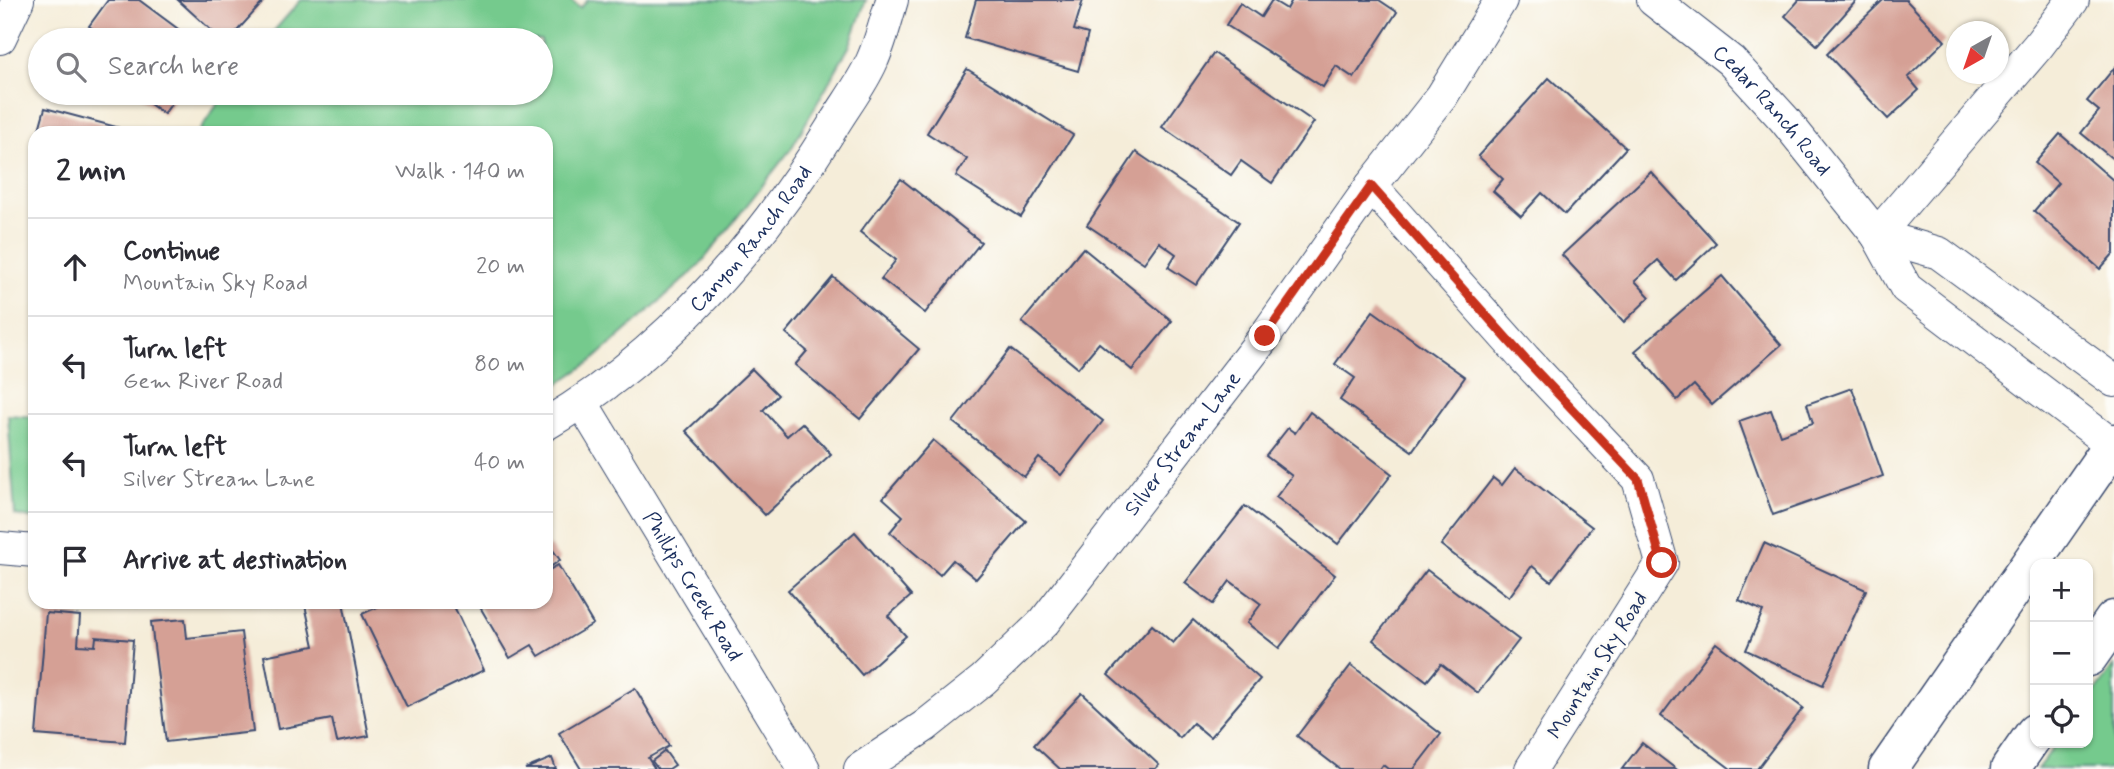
<!DOCTYPE html>
<html lang="en">
<head>
<meta charset="utf-8">
<style>
	body { margin:0; font-family:Mynerve,sans-serif; background:#f2f2f3; color:#2b2b33 }
	.controls { position:absolute; right:21px; bottom:21px; display:grid; overflow:hidden; border-radius:14px; box-shadow:0 2px 5px #0004 }
	.controls button { width:63px; height:63px; display:grid; place-items:center; padding:0; border:0; border-bottom:2px solid #e1e1e2; background:#fff; color:#2b2b33; font:35px sans-serif }
	.compass { position:absolute; left:1946px; top:21px; width:63px; height:63px; border-radius:50%; background:#fff; box-shadow:0 2px 5px #0004; rotate:220deg }
	.stop { position:absolute; width:21px; height:21px; margin:-16px; border:5px solid #c8321e; border-radius:50%; background:#fff }
	.stop.end { background:#c8321e; border-color:#fff; box-shadow:0 2px 7px #0008 }
	.list { margin:0; padding:0; list-style:none }
	h2 { display:flex; justify-content:space-between; align-items:center; height:91px; margin:0; padding:0 28px; font-size:30px }
	h2 small { font-size:23px; font-weight:400; color:#7c7c81 }
	.list li { display:grid; grid-template-columns:46px 1fr auto; gap:21px; align-items:center; box-sizing:border-box; height:98px; padding:0 28px; border-top:2px solid #e1e1e2 }
	.list b { display:block; font-size:26px; white-space:nowrap }
	.list p { margin:0; font-size:23px; white-space:nowrap; color:#7c7c81 }
	.list em { font-size:23px; font-style:normal; color:#7c7c81 }
	.icon { flex:none; width:38px; height:38px; fill:none; stroke:currentColor; stroke-width:2; stroke-linecap:round; stroke-linejoin:round }
	.map { position:relative; flex:none; width:2114px; height:769px; overflow:hidden }
	.search { position:absolute; background:#fff; box-shadow:0 2px 5px #0004; left:28px; top:28px; width:525px; height:77px; display:flex; align-items:center; gap:18px; box-sizing:border-box; padding:0 24px; border-radius:38px; color:#7c7c81; font-size:26px }
	.panel { position:absolute; background:#fff; box-shadow:0 2px 5px #0004; left:28px; top:126px; width:525px; height:483px; border-radius:21px }
	.map>svg:first-child { display:block }
	.green { fill:#75ca8d; stroke:#487c76; stroke-width:2 }
	.building { fill:#d5a095 }
	.lines { fill:none; stroke-linecap:round; stroke-linejoin:round }
	.street-casing { stroke:#3c4c70; stroke-width:34 }
	.secondary-casing { stroke:#3c4c70; stroke-width:41 }
	.street { stroke:#fff; stroke-width:32 }
	.secondary { stroke:#fff; stroke-width:38 }
	.route { stroke:#c8321e; stroke-width:9 }
	.labels { text-anchor:middle; stroke-width:5; stroke-linejoin:round; paint-order:stroke }
	.street-label { font-size:21px; fill:#1b2f5e; stroke:#fdfcf7 }
</style>
</head>
<body>
<div class="map">
<svg width="2114" height="769" viewBox="0 0 2114 769">
	<rect width="100%" height="100%" fill="#fdfcf7"/>
	<filter id="ink" filterUnits="userSpaceOnUse"><feTurbulence type="fractalNoise" baseFrequency=".0143" numOctaves="2"/><feDisplacementMap in="SourceGraphic" scale="14" xChannelSelector="R" yChannelSelector="G"/><feConvolveMatrix kernelMatrix="1 2 1 2 8 2 1 2 1" color-interpolation-filters="sRGB"/></filter>
	<filter id="wash" filterUnits="userSpaceOnUse"><feTurbulence type="fractalNoise" baseFrequency=".00686" numOctaves="4" result="noise"/><feDisplacementMap in="SourceGraphic" scale="28" xChannelSelector="R" yChannelSelector="G"/><feGaussianBlur stdDeviation="1.57" result="paint"/><feColorMatrix in="noise" values="0 0 0 0 0 0 0 0 0 0 0 0 0 0 0 0 0 1.4 0 .05"/><feComposite in="paint" operator="in"/></filter>
	<g filter="url(#wash)">
		<rect width="100%" height="100%" fill="#f5edd9"/>
		<g class="green">
			<polygon points="301,0 570,0 580,8 588,0 866,0 849,47 791,149 698,267 592,361 546,392 546,133 198,133 225,93 541,93 541,40 266,40"/>
			<polygon points="8,415 35,417 35,519 15,515"/>
			<polygon points="2114,665 2114,769 2037,769 2057,743 2088,743 2088,701"/>
		</g>
		<g id="blocks">
			<g class="building">
				<polygon points="108,0 139,0 193,40 90,40 97,32 89,26"/>
				<polygon points="178,0 265,0 229,40 222,40"/>
				<polygon points="976,0 1083,0 1074,30 1088,34 1078,71 965,38"/>
				<polygon points="1272,0 1287,9 1292,0 1379,0 1397,12 1354,78 1336,66 1323,87 1226,25 1240,3 1261,17"/>
				<polygon points="1799,0 1857,0 1817,45 1785,16"/>
				<polygon points="1883,0 1906,0 1945,41 1908,77 1919,90 1888,119 1827,54"/>
				<polygon points="1214,53 1314,122 1272,183 1241,161 1231,175 1162,127"/>
				<polygon points="2114,68 2114,160 2081,133 2099,111 2087,101"/>
				<polygon points="967,69 1073,135 1021,217 956,176 967,159 927,133"/>
				<polygon points="1549,78 1626,148 1565,214 1542,193 1521,216 1493,191 1503,179 1478,156"/>
				<polygon points="135,93 179,93 164,114"/>
				<polygon points="45,108 135,132 135,133 38,133"/>
				<polygon points="2060,134 2114,181 2114,253 2100,269 2034,211 2058,183 2035,163"/>
				<polygon points="1136,152 1239,222 1196,285 1168,267 1176,254 1159,242 1144,263 1087,225"/>
				<polygon points="1651,172 1716,243 1676,280 1658,260 1635,281 1650,297 1624,322 1562,255"/>
				<polygon points="901,179 981,242 925,313 881,279 896,260 860,232"/>
				<polygon points="1083,248 1172,321 1132,370 1099,343 1078,368 1022,322"/>
				<polygon points="1722,276 1781,345 1712,405 1694,385 1677,400 1635,351"/>
				<polygon points="833,277 919,349 860,419 795,365 807,351 786,333"/>
				<polygon points="1373,311 1465,377 1412,451 1340,400 1355,378 1335,364"/>
				<polygon points="1010,349 1103,421 1061,475 1039,458 1024,477 953,422"/>
				<polygon points="752,369 778,395 763,410 787,436 802,423 831,454 765,515 686,431"/>
				<polygon points="1852,388 1883,476 1773,515 1739,421 1771,410 1780,435 1813,423 1807,404"/>
				<polygon points="1310,412 1392,474 1338,544 1276,497 1292,476 1266,456 1288,428 1295,433"/>
				<polygon points="933,440 1026,521 976,579 953,560 940,575 890,532 903,516 883,498"/>
				<polygon points="1515,468 1592,527 1551,581 1532,566 1509,597 1441,545 1493,478 1502,485"/>
				<polygon points="1245,506 1335,575 1279,648 1247,623 1261,604 1230,581 1213,604 1185,583"/>
				<polygon points="855,532 911,596 888,616 906,636 862,675 788,590"/>
				<polygon points="1764,543 1866,590 1823,685 1746,650 1763,611 1739,600"/>
				<polygon points="550,546 560,560 546,570 546,549"/>
				<polygon points="558,565 593,624 539,656 532,645 510,658 477,602 546,602 546,572"/>
				<polygon points="1427,570 1519,640 1478,693 1441,664 1427,681 1373,640"/>
				<polygon points="320,602 343,602 369,736 337,742 332,719 278,729 264,656 314,646 305,605"/>
				<polygon points="388,602 452,602 484,670 407,707 362,614"/>
				<polygon points="46,613 80,616 78,645 95,646 96,637 133,640 125,742 36,735"/>
				<polygon points="185,619 187,638 241,632 253,732 166,742 151,622"/>
				<polygon points="1193,620 1260,679 1210,737 1193,723 1180,738 1108,675 1152,625 1173,643"/>
				<polygon points="1716,643 1803,708 1757,769 1731,769 1661,716"/>
				<polygon points="1351,665 1441,734 1414,769 1388,769 1383,765 1380,769 1340,769 1297,736"/>
				<polygon points="635,688 669,746 648,758 655,769 581,769 559,733"/>
				<polygon points="1082,693 1159,765 1155,769 1060,769 1034,745"/>
				<polygon points="1642,743 1676,769 1622,769"/>
				<polygon points="665,751 675,765 669,769 658,769 652,761"/>
				<polygon points="552,758 556,769 525,769"/>
			</g>
		</g>
	</g>
	<g filter="url(#ink)">
		<use href="#blocks" fill-opacity="0" stroke="#3c4c70" stroke-width="2"/>
		<g class="lines">
			<defs>
				<g id="street">
					<path id="s1" d="M1653,0L1731,61L1784,119L1877,235L1906,288L2114,446"/>
					<polyline points="0,38 18,0"/>
					<polyline points="1371,186 1525,359 1638,479 1662,563 1531,769"/>
					<polyline points="1877,235 2038,46 2073,0"/>
					<polyline points="1877,235 1939,253 2114,381"/>
					<path id="s2" d="M582,403L804,769"/>
					<path id="s3" d="M546,424C667,353 758,247 831,129C844,107 862,84 872,61C881,41 886,20 892,0"/>
					<polyline points="0,548 35,551"/>
					<path id="s4" d="M860,769L925,726L983,680L1044,622L1265,336L1371,186L1442,96L1501,0"/>
				</g>
				<g id="secondary">
					<polyline points="2088,657 2114,620"/>
					<polyline points="1888,769 2114,443"/>
					<polyline points="2010,769 2035,733"/>
				</g>
			</defs>
			<use href="#street" class="street-casing"/>
			<use href="#secondary" class="secondary-casing"/>
			<use href="#street" class="street"/>
			<use href="#secondary" class="secondary"/>
		</g>
	</g>
	<g class="lines" filter="url(#ink)">
		<polyline class="route" points="1265,336 1371,186 1525,359 1638,479 1662,563"/>
	</g>
	<g class="labels">
		<g class="street-label">
			<text dy="7" stroke="none"><textPath href="#s1" startOffset="163">Cedar Ranch Road</textPath></text>
			<text dy="7" stroke="none"><textPath href="#s3" startOffset="278">Canyon Ranch Road</textPath></text>
			<text dy="7" stroke="none"><textPath href="#s4" startOffset="462">Silver Stream Lane</textPath></text>
			<text dy="7" stroke="none"><textPath href="#s2" startOffset="214">Phillips Creek Road</textPath></text>
			<text transform="translate(1597 665) rotate(-58)" y="7">Mountain Sky Road</text>
		</g>
	</g>
</svg>
<div class="controls">
<button>+</button>
<button>−</button>
<button><svg class="icon" aria-label="locate" viewBox="0 0 24 24"><circle cx="12" cy="12" r="6"/><path d="M12 2v4M12 18v4M2 12h4M18 12h4"/></svg></button>
</div>
<svg class="compass" viewBox="-18 -18 36 36"><path d="M0-13l5 13h-10z" fill="#e53935"/><path d="M0 13l5-13h-10z" fill="#7c7c81"/></svg>
<div class="stop" style="left:1662px;top:563px"></div>
<div class="stop end" style="left:1265px;top:336px"></div>
<div class="search"><svg class="icon" aria-label="search" viewBox="0 0 24 24"><circle cx="10" cy="10" r="6"/><path d="M15 15l6 6"/></svg>Search here</div>
<section class="panel">
<h2>2 min<small>Walk · 140 m</small></h2>
<ul class="list">
<li><svg class="icon" aria-label="ahead" viewBox="0 0 24 24"><path d="M12 20V5M6 11l6-6 6 6"/></svg><div><b>Continue</b><p>Mountain Sky Road</p></div><em>20 m</em></li>
<li><svg class="icon" aria-label="left" viewBox="0 0 24 24"><path d="M17 20v-9H6M10 6l-5 5 5 5"/></svg><div><b>Turn left</b><p>Gem River Road</p></div><em>80 m</em></li>
<li><svg class="icon" aria-label="left" viewBox="0 0 24 24"><path d="M17 20v-9H6M10 6l-5 5 5 5"/></svg><div><b>Turn left</b><p>Silver Stream Lane</p></div><em>40 m</em></li>
<li><svg class="icon" aria-label="arrive" viewBox="0 0 24 24"><path d="M6 21V4h12l-3 4 3 4H6"/></svg><div><b>Arrive at destination</b></div></li>
</ul>
</section>
</div>
</body>
</html>
